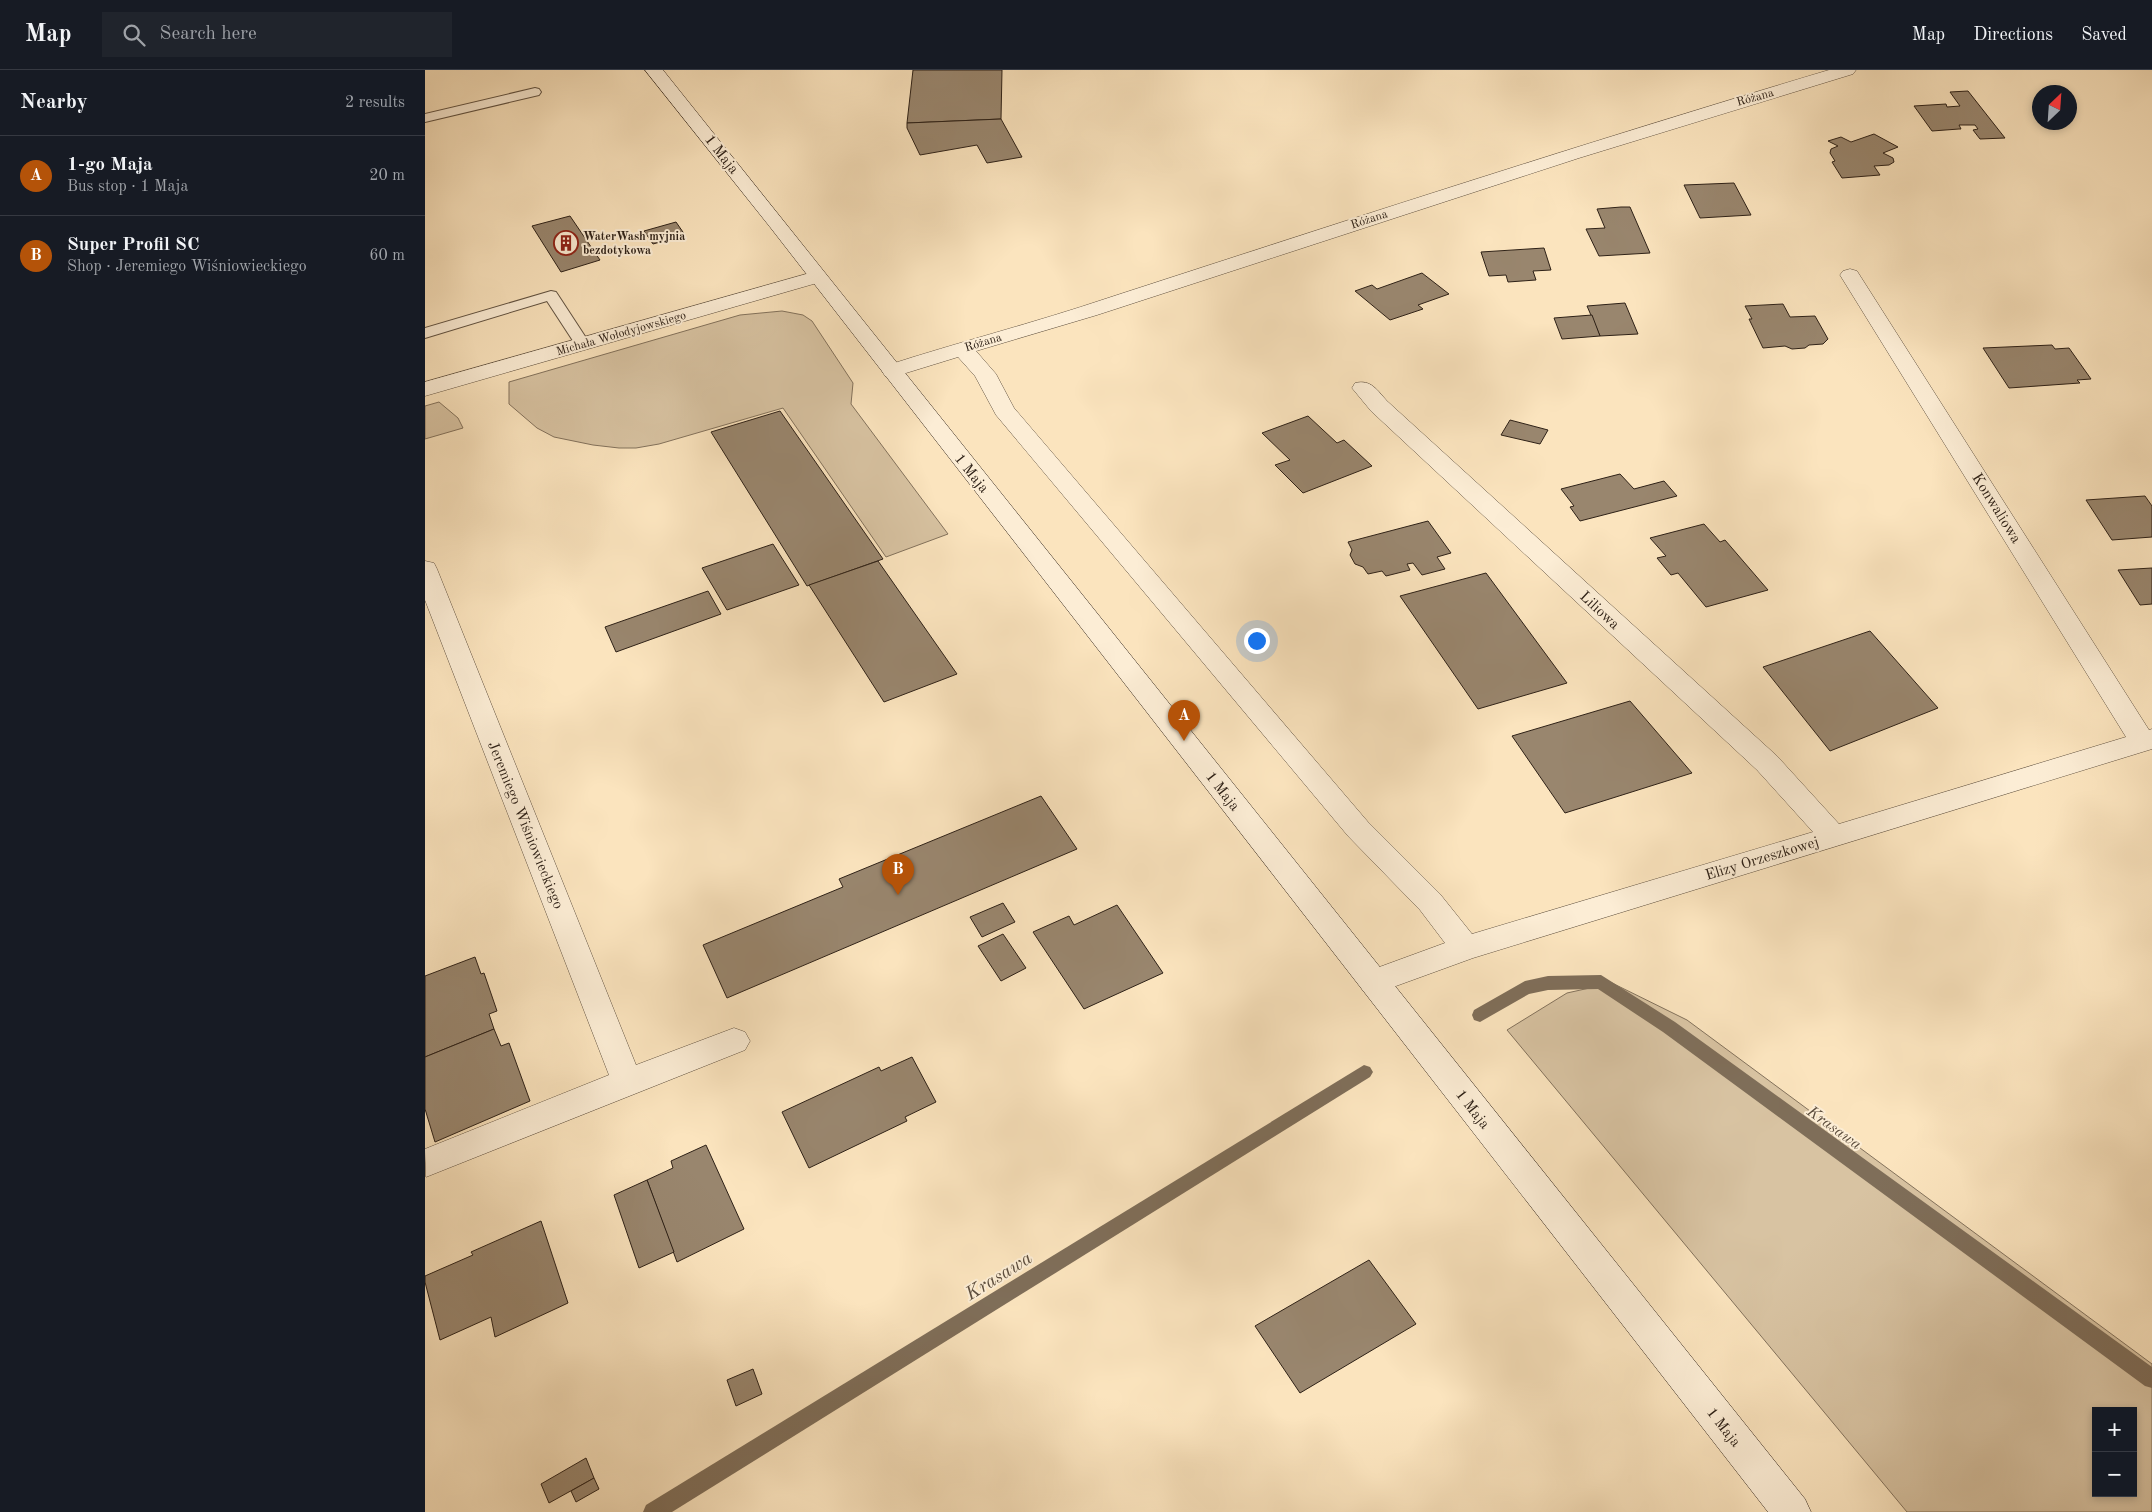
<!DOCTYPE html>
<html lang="en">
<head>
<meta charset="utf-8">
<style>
	body { margin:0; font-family:"Old Standard TT",serif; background:#20242c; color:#f1f3f6 }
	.controls { position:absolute; right:15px; bottom:15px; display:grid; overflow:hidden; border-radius:0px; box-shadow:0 2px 8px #0003 }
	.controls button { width:45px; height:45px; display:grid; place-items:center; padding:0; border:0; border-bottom:1px solid #363941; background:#171b24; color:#f1f3f6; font:25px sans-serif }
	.compass { position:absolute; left:1607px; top:15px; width:45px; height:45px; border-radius:50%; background:#171b24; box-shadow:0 2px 8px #0003; rotate:25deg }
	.you { position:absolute; left:831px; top:570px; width:18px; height:18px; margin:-12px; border:4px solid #fff; border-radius:50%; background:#1a73e8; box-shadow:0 0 0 8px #1a73e833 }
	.badge { display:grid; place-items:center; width:32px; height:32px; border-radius:50%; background:#b45309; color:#fff; font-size:16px; font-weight:700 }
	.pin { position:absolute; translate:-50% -41px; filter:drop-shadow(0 1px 2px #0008) }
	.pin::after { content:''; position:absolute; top:26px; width:18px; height:15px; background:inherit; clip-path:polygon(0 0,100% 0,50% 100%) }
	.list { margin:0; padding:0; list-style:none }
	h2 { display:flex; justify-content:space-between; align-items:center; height:65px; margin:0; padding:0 20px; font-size:21px }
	h2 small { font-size:16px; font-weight:400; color:#9ea1a6 }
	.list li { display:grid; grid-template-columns:32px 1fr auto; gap:15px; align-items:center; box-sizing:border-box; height:80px; padding:0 20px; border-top:1px solid #363941 }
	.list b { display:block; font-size:19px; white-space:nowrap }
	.list p { margin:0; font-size:16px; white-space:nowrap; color:#9ea1a6 }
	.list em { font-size:16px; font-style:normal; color:#9ea1a6 }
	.icon { flex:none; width:28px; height:28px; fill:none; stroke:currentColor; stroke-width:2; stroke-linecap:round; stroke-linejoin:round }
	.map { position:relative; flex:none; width:1727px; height:1442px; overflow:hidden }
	header { display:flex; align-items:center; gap:30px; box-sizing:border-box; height:70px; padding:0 25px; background:#171b24; border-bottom:1px solid #363941 }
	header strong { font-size:24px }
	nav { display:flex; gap:28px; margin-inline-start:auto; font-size:18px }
	.search { width:350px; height:45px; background:#20242c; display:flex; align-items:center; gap:12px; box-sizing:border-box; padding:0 18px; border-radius:0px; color:#9ea1a6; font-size:19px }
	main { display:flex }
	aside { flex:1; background:#171b24 }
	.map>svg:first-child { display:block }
	.green { fill:#d8c3a2; stroke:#83725c; fill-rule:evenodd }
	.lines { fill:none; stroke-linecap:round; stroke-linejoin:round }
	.stream { fill:#7f6e59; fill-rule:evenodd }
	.building { fill:#99866e; stroke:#2e2117 }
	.lane-casing { stroke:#615241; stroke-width:2 }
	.street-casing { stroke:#615241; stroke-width:1 }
	.secondary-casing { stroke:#2e2117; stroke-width:1 }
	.lane { fill:#fcedd5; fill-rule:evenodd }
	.street { fill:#fcedd5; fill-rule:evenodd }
	.secondary { fill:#fcedd5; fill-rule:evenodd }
	.labels { text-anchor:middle; stroke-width:4; stroke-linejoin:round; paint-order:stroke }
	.far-street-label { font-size:12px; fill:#2e2117; stroke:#fcedd5 }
	.far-poi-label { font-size:12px; font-weight:bold; fill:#2e2117; stroke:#fcedd5; text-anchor:start }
	.street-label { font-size:15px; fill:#2e2117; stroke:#fcedd5 }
	.water-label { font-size:16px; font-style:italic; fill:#5d4e3e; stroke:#fcedd5 }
	.near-water-label { font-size:19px; font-style:italic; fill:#5d4e3e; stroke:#fcedd5 }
</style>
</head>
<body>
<header>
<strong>Map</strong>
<div class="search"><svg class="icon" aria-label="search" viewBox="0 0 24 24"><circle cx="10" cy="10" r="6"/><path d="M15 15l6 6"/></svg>Search here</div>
<nav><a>Map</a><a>Directions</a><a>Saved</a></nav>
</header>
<main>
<aside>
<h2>Nearby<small>2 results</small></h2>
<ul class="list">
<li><span class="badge">A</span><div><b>1-go Maja</b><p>Bus stop · 1 Maja</p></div><em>20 m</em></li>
<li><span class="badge">B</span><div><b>Super Profil SC</b><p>Shop · Jeremiego Wiśniowieckiego</p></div><em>60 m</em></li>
</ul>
</aside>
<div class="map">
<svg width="1727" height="1442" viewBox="0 0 1727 1442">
	<rect width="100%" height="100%" fill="#fbe4be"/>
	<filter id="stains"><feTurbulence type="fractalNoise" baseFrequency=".004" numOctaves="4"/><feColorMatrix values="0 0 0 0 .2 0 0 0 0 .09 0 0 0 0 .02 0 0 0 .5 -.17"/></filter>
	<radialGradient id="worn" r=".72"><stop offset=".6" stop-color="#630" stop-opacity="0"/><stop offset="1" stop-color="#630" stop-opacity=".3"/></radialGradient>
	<g class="green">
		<polygon points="357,241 378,245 387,251 428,313 426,334 523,464 461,487 358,338 234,374 211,378 194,378 168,375 129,367 112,358 84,334 84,312 315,245"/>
		<polygon points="14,332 33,348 38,358 0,369 0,336"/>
		<path d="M1187,913L1262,950L1727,1294V1442H1482L1082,960L1142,923ZM1671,1341H1708V1423H1671Z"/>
	</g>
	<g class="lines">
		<g class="stream">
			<polygon points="1176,905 1250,952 1727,1297 1727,1318 1720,1316 1238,962 1173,919 1123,920 1104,924 1055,952 1049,950 1047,945 1049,940 1100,911 1123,906"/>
			<polygon points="939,995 945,997 948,1002 945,1007 247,1442 218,1442 221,1435"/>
		</g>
	</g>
	<g class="building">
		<polygon points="488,0 577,0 576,49 482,53"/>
		<polygon points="1543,21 1580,68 1555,69 1548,60 1553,59 1550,55 1534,55 1536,59 1534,59 1507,61 1489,36 1521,34 1522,37 1535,36 1525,22"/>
		<polygon points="576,49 597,87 562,93 552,75 495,85 482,58 482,53"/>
		<polygon points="1449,64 1473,77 1458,83 1468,88 1469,92 1464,95 1449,96 1455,105 1417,108 1407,92 1410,91 1405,83 1406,79 1413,76 1403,71 1416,67 1426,72"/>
		<polygon points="1309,113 1326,145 1275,148 1259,115"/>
		<polygon points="1196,137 1205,137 1225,183 1174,186 1161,159 1180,158 1172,139"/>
		<polygon points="145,146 175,190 136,202 107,156"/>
		<polygon points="251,152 260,165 228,174 219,161"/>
		<polygon points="1119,178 1126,200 1108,201 1111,210 1083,212 1081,205 1064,206 1056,182"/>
		<polygon points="997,203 1024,224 993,235 998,239 965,250 930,221 947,215 952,219"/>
		<polygon points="1200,233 1213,264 1175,266 1162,236"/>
		<polygon points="1358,234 1365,247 1390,246 1403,269 1398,274 1384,275 1380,278 1367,279 1360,276 1338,278 1324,249 1327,249 1320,236"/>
		<polygon points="1167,245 1175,266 1137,269 1129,248"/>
		<polygon points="1627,275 1630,279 1644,278 1666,309 1652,310 1655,313 1584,318 1558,278"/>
		<polygon points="355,341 458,489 382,516 286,362"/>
		<polygon points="883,346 912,373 919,370 947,396 878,423 850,395 865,390 837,363"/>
		<polygon points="1085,350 1123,360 1115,374 1076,365"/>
		<polygon points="1195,404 1209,419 1239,411 1252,426 1155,451 1145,437 1149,436 1136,419"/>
		<polygon points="1720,426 1727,436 1727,467 1687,470 1661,430"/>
		<polygon points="1003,451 1026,483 1012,487 1020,499 997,505 988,493 982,494 985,500 961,506 957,501 943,504 938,497 930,494 925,485 927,480 923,472"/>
		<polygon points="1279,454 1295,472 1300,470 1343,520 1281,537 1253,503 1246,505 1232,488 1241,486 1225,468"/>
		<polygon points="348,474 374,515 302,540 277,498"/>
		<polygon points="453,491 532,604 459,632 384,515"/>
		<polygon points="1727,498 1727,534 1715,535 1693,500"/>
		<polygon points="1061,503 1142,613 1053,639 975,526"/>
		<polygon points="283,521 296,544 191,582 180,557"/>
		<polygon points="1445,561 1513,638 1405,681 1338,597"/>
		<polygon points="1205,631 1267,703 1140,743 1087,666"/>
		<polygon points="616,726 652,779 302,928 278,875 418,817 414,809"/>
		<polygon points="578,833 590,852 557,867 545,847"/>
		<polygon points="692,835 738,903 659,939 608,862 644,846 649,855"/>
		<polygon points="578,864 601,898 576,911 553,876"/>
		<polygon points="50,887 56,904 59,903 72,941 64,944 69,959 0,987 0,906"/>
		<polygon points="69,959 76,976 84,973 105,1031 10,1072 0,1039 0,987"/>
		<polygon points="487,987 511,1032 480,1047 482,1051 384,1098 357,1042 454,997 456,1001"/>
		<polygon points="281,1075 319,1159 252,1192 222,1110 248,1098 246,1091"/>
		<polygon points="222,1110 249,1182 214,1198 189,1125"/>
		<polygon points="116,1151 143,1233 70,1267 66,1247 15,1270 0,1212 0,1206 48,1185 46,1182"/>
		<polygon points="944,1190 991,1254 875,1323 830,1256"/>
		<polygon points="328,1299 337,1324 311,1336 302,1310"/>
		<polygon points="161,1388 169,1408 124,1433 116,1414"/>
		<polygon points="169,1408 174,1419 151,1432 146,1421"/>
	</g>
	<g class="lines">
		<defs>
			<g id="lane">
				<polygon points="110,18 114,19 116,22 114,25 0,52 0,44"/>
				<polygon points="126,221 131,222 133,225 165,274 162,277 152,277 122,231 0,268 0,258"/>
			</g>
			<g id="street">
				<path d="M1404,0H1431L1428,4L1154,88L672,245L551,281L571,304L589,338L943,752L1015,824L1047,864L1388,762L1332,700L946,341L927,318L930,313C946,309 952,320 962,331L1352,686L1414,754L1701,667L1415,205L1418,201L1425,199L1432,201L1724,660L1727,659V679L1048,888L949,924L938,921L934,912L938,903L1020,873L995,840L923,766L571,345L550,306L533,287L468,307L460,306L457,301L460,296C534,272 609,253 683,228C923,150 1162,72 1404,0Z"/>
				<polygon points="392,201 399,203 402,207 399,211 0,326 0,312"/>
				<polygon points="0,491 9,493 12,499 211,995 309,958 320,962 325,971 320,980 1,1107 0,1079 184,1005 0,530"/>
			</g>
			<polygon id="secondary" points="220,0 238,0 1380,1429 1386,1442 1343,1442 345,157"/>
		</defs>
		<use href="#lane" class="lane-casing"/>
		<use href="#street" class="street-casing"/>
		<use href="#secondary" class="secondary-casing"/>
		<use href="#lane" class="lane"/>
		<use href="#street" class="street"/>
		<use href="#secondary" class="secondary"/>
	</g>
	<defs>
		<symbol id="building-ring" viewBox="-11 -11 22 22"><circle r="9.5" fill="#fcedd5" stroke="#8f2418" stroke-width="1.5"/><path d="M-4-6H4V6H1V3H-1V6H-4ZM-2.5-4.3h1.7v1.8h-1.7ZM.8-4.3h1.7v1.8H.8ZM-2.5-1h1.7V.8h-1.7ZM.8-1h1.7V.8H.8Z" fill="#8f2418"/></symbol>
	</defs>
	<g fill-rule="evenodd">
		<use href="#building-ring" x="127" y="159" width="28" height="28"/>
	</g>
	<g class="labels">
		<g class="far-street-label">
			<text transform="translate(1330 27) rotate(-16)" y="4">Różana</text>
			<text transform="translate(944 149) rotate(-18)" y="4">Różana</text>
			<text transform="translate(196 263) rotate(-16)" y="4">Michała Wołodyjowskiego</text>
			<text transform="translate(558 272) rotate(-17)" y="4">Różana</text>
		</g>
		<g class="far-poi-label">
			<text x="158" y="170">WaterWash myjnia<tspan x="158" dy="14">bezdotykowa</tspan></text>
		</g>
		<g class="street-label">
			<text transform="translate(297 84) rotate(52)" y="5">1 Maja</text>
			<text transform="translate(547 403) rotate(51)" y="5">1 Maja</text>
			<text transform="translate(1572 438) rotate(58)" y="5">Konwaliowa</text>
			<text transform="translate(1175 540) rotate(43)" y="5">Liliowa</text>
			<text transform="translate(798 721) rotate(52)" y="5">1 Maja</text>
			<text transform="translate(101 755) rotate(68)" y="5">Jeremiego Wiśniowieckiego</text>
			<text transform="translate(1337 788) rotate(-17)" y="5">Elizy Orzeszkowej</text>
			<text transform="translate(1048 1039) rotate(52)" y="5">1 Maja</text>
			<text transform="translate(1299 1357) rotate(52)" y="5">1 Maja</text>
		</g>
		<g class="water-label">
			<text transform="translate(1410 1057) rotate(36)" y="6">Krasawa</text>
		</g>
		<g class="near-water-label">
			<text transform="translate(573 1205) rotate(-32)" y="7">Krasawa</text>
		</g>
	</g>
	<rect width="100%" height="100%" filter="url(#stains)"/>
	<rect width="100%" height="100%" fill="url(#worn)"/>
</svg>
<div class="controls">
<button>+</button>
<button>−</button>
</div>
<svg class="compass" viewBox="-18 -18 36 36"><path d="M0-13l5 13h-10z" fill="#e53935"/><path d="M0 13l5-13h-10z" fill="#9ea1a6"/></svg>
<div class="you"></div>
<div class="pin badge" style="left:759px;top:671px">A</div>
<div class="pin badge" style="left:473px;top:825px">B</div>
</div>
</main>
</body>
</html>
